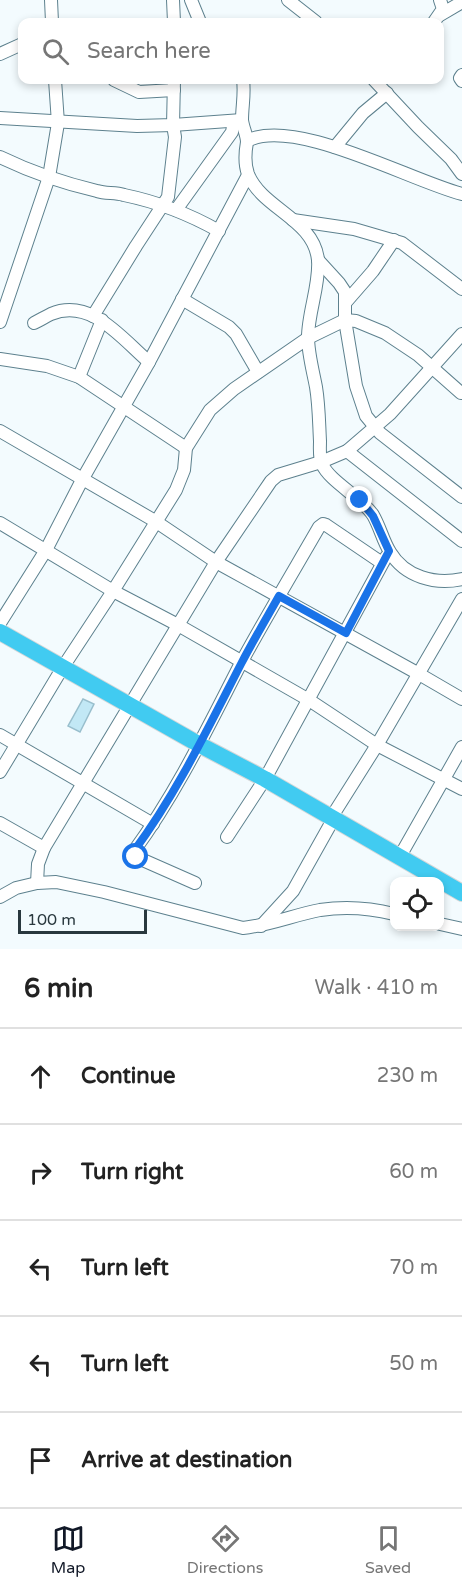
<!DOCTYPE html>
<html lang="en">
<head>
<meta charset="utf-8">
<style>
	body { margin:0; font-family:"Varela Round",sans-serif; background:#f2f2f2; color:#222 }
	.controls { position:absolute; right:18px; bottom:18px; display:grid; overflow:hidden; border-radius:12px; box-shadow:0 3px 9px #0003 }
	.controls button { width:54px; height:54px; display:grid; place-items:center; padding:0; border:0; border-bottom:2px solid #e0e0e0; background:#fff; color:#222; font:30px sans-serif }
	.scale { position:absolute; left:18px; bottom:15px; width:129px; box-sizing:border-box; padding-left:6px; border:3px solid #29383e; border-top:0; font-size:16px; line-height:21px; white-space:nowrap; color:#29383e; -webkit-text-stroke:4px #f3fbfe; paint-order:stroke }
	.stop { position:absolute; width:18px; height:18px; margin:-14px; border:4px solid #1a73e8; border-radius:50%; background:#fff }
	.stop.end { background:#1a73e8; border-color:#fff; box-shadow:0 2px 6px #0008 }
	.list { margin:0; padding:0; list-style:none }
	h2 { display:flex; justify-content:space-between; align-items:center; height:78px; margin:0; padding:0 24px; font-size:26px }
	h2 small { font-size:20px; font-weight:400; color:#767676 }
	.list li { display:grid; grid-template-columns:39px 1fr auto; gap:18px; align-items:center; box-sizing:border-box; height:96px; padding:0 24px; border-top:2px solid #e0e0e0 }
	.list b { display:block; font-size:22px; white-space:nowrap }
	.list em { font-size:20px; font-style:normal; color:#767676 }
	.icon { flex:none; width:33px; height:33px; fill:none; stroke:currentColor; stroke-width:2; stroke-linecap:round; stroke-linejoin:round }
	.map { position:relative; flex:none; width:462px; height:949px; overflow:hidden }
	.search { position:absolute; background:#fff; box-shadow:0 3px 9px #0003; left:18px; right:18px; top:18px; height:66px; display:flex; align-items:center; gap:15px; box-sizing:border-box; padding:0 21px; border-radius:12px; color:#767676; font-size:22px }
	.sheet { height:558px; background:#fff }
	nav { display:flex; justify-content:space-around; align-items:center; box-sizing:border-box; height:84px; border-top:2px solid #e0e0e0; background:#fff; font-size:16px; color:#767676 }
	nav a { display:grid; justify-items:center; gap:3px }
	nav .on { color:#111827 }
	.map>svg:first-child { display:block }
	.building { fill:#c2e8f5; stroke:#99bfcd; stroke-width:1.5 }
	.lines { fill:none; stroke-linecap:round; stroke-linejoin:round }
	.minor-casing { stroke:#5d818e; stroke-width:14 }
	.highway-casing { stroke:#d4d7d8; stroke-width:18 }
	.minor { stroke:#fff; stroke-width:12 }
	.highway { stroke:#41cbf1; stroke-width:16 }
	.route { stroke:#1a73e8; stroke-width:8 }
</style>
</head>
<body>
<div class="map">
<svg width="462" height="949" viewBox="0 0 462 949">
	<rect width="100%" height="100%" fill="#f3fbfe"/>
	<polygon class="building" points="83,699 94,704 80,732 68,726"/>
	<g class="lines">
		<defs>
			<g id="minor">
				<polyline points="51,0 52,22"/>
				<polyline points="173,0 174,22"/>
				<polyline points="191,0 200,22"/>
				<polyline points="288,0 316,22"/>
				<polyline points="440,15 462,2"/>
				<polyline points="434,22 443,9 440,0"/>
				<polyline points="0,54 22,44"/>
				<polyline points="462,75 460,78 462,81"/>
				<polyline points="114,80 139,92 174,90"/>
				<path d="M243,80C245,94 242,106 242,120C243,128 247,135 247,142C245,153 244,163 248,174C262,209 314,219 318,260C320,284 308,313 308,337C308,353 313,371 316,387C319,405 319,423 320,441C320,448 319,458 322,464C330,482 360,496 373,515C380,527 383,541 390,552C405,577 435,585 462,579"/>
				<polyline points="374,80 418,127 451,159 462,174"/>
				<polyline points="0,118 137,126 173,125 242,120"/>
				<path d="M247,141C294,116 411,181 462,194"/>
				<polyline points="335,147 363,113 387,93"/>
				<path d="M0,157C31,172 63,183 97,191C106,194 115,192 124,195C158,202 189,214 219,231"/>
				<polyline points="176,210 232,132 234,121"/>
				<polyline points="293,220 354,229 402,243 462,289"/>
				<polyline points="318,260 339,283 345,292 345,320 356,386 366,416 380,433 462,497"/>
				<polyline points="182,299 229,327 236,334 258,372"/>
				<polyline points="346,302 373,271 394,240"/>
				<polyline points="93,316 136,246 168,197 175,137 173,125 174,80"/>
				<polyline points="0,322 49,177 58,123 55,80"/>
				<path d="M34,323C40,320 45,317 51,314C91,297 122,339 149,362"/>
				<polyline points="0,359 47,366 79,377 186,448"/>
				<polyline points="79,377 102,320"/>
				<polyline points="0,431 155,521 216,562 419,674 462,699"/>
				<polyline points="347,451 462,541"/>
				<polyline points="0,523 113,591 178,625 309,700 377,745 462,789"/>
				<polyline points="0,623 46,550 82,480 149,362 248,175"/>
				<polyline points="0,735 153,824"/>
				<polyline points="0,772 63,667 113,591 176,490 184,470 186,448 210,410 234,389 308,338 345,320 356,321 385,333 418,355 461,393"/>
				<polyline points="0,823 44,848"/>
				<polyline points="227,837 265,779 386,557"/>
				<polyline points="399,858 462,747"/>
				<polyline points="37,883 38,864 44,848 216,562 271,481 278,475 321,462 347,451 390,414 462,334"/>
				<path d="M195,883L136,857L134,851C177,792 208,727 241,663C266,617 293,572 319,527L323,524L326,525L382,563"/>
				<path d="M0,897L16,888L37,883L56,882L104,892L243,928C270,925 294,915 320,910C346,906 370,908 394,914"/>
				<polyline points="440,924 462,929"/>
				<polyline points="261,926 293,891 330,825 331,818 377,745 462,599"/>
			</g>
			<polyline id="highway" points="0,632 200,745 265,779 462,893"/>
		</defs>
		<use href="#minor" class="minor-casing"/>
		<use href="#highway" class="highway-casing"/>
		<use href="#minor" class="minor"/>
		<use href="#highway" class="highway"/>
	</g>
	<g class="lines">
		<path class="route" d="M136,857L134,851C177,793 208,728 241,664C253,641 266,619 279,596L346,633L389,551L373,516L360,500"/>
	</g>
</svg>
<div class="controls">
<button><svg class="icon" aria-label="locate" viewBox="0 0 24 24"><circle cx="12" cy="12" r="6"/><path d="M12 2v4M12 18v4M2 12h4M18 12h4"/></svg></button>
</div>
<div class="scale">100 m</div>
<div class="stop" style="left:136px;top:857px"></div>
<div class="stop end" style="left:360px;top:500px"></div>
<div class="search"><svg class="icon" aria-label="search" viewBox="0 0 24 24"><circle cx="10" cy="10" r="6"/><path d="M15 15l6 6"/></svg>Search here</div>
</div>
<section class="sheet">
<h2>6 min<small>Walk · 410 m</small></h2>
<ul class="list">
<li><svg class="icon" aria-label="ahead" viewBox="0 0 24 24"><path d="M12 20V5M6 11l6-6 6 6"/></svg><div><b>Continue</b></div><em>230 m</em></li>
<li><svg class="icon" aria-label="right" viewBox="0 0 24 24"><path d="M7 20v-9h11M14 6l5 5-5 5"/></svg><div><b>Turn right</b></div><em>60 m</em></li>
<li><svg class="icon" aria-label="left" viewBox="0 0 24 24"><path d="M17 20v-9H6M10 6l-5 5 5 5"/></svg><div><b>Turn left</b></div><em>70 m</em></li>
<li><svg class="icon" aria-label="left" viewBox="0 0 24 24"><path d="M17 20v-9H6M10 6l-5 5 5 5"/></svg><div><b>Turn left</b></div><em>50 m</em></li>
<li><svg class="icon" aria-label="arrive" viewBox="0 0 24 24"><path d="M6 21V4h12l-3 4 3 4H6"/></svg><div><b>Arrive at destination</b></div></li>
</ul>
</section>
<nav>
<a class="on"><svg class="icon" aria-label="map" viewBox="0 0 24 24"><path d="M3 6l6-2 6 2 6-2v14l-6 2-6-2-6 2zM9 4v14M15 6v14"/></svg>Map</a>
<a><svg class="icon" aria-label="directions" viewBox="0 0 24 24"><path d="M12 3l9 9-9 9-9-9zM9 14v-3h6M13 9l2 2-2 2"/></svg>Directions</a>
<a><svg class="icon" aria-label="saved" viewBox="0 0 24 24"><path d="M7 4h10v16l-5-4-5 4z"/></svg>Saved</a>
</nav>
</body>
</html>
